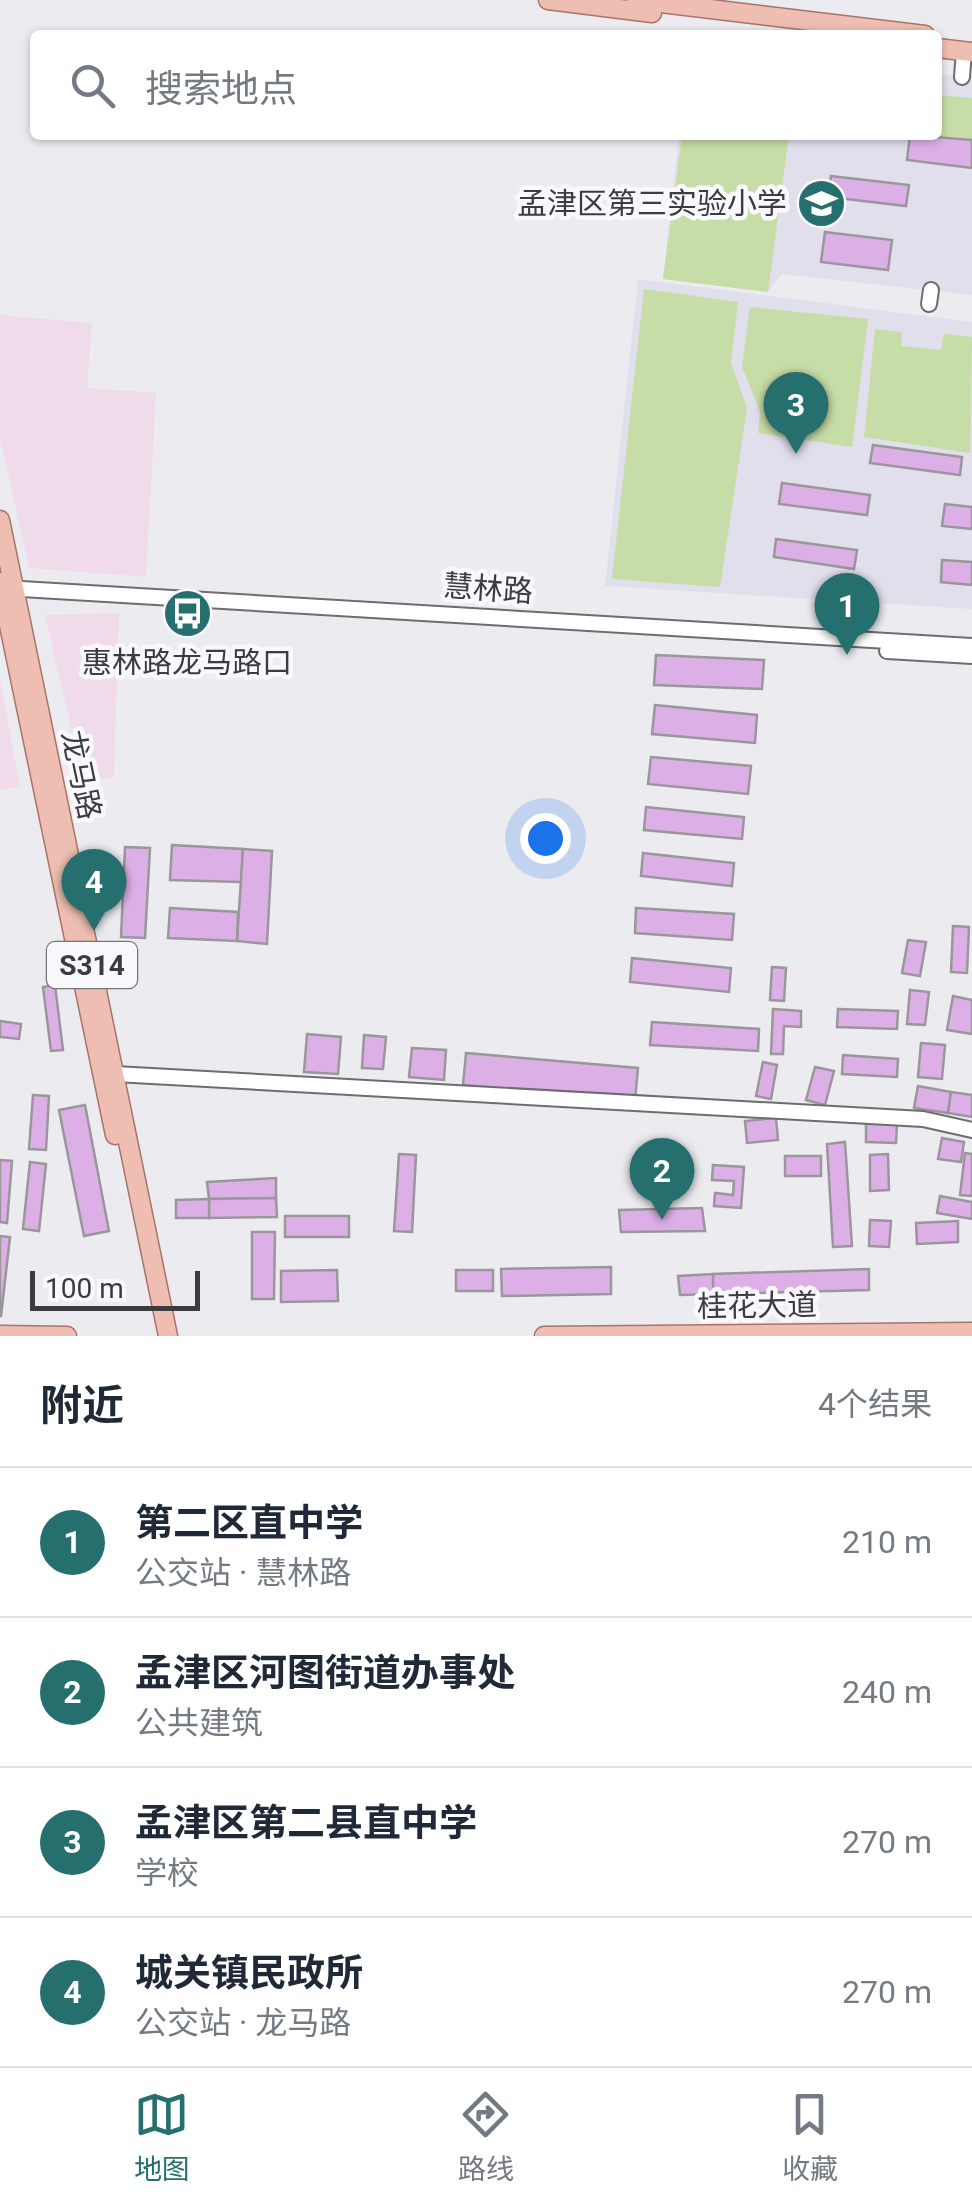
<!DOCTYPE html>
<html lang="zh">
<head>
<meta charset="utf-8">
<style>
	body { margin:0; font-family:Roboto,"Noto Sans SC",sans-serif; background:#f2f2f3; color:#1f2937 }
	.scale { position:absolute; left:30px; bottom:25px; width:170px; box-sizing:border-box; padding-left:10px; border:5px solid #3c3c3e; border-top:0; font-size:28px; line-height:35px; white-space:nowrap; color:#3c3c3e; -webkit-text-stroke:8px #f9f9fd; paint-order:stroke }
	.you { position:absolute; left:545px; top:838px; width:35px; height:35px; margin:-25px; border:8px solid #fff; border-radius:50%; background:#1a73e8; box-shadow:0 0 0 15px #1a73e833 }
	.badge { display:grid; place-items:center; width:65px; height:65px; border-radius:50%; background:#25706e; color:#fff; font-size:32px; font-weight:700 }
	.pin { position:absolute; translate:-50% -82px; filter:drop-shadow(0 2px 5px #0008) }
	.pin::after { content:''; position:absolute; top:52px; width:35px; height:30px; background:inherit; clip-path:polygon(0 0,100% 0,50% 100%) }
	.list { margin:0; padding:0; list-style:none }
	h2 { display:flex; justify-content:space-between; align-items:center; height:130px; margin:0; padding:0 40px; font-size:42px }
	h2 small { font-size:32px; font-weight:400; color:#747a83 }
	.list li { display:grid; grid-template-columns:65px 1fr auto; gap:30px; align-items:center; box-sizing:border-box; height:150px; padding:0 40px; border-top:2px solid #e0e1e3 }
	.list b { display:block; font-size:38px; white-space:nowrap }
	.list p { margin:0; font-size:32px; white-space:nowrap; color:#747a83 }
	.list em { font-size:32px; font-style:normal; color:#747a83 }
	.icon { flex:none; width:55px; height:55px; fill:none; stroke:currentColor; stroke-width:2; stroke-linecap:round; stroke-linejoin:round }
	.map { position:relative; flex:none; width:972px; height:1336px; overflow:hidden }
	.search { position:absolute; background:#fff; box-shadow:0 2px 8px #0004; left:30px; right:30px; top:30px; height:110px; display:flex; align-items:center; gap:25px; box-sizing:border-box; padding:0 35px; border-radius:10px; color:#747a83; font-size:38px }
	.sheet { height:730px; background:#fff }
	nav { display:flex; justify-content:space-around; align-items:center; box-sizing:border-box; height:140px; border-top:2px solid #e0e1e3; background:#fff; font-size:28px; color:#747a83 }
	nav a { display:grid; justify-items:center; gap:5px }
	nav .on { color:#25706e }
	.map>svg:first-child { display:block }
	.built { fill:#e1dfeb }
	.industrial { fill:#f0dbea }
	.green { fill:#c7dda7 }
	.building { fill:#dcb0e7; stroke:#9a979b; stroke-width:2.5 }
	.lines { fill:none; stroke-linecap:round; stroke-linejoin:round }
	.minor-casing { stroke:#6d6c70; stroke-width:18 }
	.major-casing { stroke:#a87468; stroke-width:21 }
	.minor { stroke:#fff; stroke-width:14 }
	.major { stroke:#eebeb2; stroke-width:18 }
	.labels { text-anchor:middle; stroke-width:9; stroke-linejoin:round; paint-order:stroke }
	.shield { fill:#f9f9fd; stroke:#757577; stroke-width:2.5 }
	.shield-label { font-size:28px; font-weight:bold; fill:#3c3c3e }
	.poi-label { font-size:30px; fill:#3c3c3e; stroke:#f9f9fd; text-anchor:end }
	.street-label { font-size:30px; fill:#3c3c3e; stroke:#f9f9fd }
</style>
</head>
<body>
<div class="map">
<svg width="972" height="1336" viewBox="0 0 972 1336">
	<rect width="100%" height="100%" fill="#ecebf0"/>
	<g class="built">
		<polygon points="937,74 972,78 972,295 782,274 768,292 663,279 679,135 937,135"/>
		<polygon points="638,279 972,322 972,609 605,586"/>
	</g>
	<g class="industrial">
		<polygon points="0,315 92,323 87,388 156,393 146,577 29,568 0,437"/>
		<polygon points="119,613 114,777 84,782 45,615"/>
		<polygon points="0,680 20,786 0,790"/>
	</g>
	<g class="green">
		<polygon points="937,95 972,98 972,144 900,135 937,135"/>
		<polygon points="682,135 789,135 768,292 663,279"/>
		<polygon points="644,289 738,302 731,363 747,408 720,587 612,579"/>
		<polygon points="750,307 868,319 852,447 758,433 760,411 742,367"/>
		<polygon points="875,329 902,332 901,346 941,350 944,334 972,337 970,453 864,437"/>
	</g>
	<g class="building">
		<polygon points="910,135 972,140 972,168 907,160"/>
		<polygon points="831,176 909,185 906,206 829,197"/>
		<polygon points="825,232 892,240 888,270 821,262"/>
		<polygon points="873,445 962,457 960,475 870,463"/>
		<polygon points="782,483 870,495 867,515 779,504"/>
		<polygon points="945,504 972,507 972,529 942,526"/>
		<polygon points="776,539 857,550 854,569 774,557"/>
		<polygon points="942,560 972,562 972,585 941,582"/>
		<polygon points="656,655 764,660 762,689 654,685"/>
		<polygon points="655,705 757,715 755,743 652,734"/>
		<polygon points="651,757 751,766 748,794 648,784"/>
		<polygon points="646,807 744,817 742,839 644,830"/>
		<polygon points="172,845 243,849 241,882 170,880"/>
		<polygon points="125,847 150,848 145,938 121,937"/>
		<polygon points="243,849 272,851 267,944 237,941"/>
		<polygon points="643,853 734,863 732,886 641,876"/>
		<polygon points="170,908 238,912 237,941 168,938"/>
		<polygon points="636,908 734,914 732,940 635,933"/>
		<polygon points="953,926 969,927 967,973 951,972"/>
		<polygon points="908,940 926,942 920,976 902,973"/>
		<polygon points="632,958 731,968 729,992 630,982"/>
		<polygon points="772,967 786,968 784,1001 770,1000"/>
		<polygon points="55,985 63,1050 51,1051 43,987"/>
		<polygon points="910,990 929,992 925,1025 907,1024"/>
		<polygon points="953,996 972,1000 972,1034 947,1030"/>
		<polygon points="773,1009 801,1011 801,1027 784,1026 783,1054 771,1054"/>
		<polygon points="838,1009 898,1011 897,1029 837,1027"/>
		<polygon points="0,1021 21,1024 19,1039 0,1037"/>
		<polygon points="652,1022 759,1029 758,1051 650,1045"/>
		<polygon points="307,1034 341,1037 338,1074 304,1072"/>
		<polygon points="364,1035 386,1037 383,1069 362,1068"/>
		<polygon points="921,1043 945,1045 942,1079 918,1077"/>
		<polygon points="412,1048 446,1050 444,1080 409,1077"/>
		<polygon points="466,1053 638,1068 635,1100 463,1085"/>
		<polygon points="843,1055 898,1059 897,1077 842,1074"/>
		<polygon points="763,1062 777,1065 771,1099 756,1096"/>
		<polygon points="815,1067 834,1071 825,1105 806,1100"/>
		<polygon points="918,1086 951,1092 948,1113 914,1108"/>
		<polygon points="951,1092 972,1095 972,1117 948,1113"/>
		<polygon points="33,1095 49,1096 46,1150 29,1149"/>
		<polygon points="85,1105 109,1231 84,1236 59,1110"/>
		<polygon points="776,1118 778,1140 747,1143 745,1121"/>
		<polygon points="866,1123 897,1124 896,1143 866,1142"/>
		<polygon points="942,1138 964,1142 961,1162 938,1159"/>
		<polygon points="845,1142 852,1246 833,1247 827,1144"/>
		<polygon points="965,1153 972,1154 972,1196 960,1195"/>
		<polygon points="399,1154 416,1155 412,1232 394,1231"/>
		<polygon points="888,1154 889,1190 870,1191 870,1155"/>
		<rect x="785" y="1156" width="36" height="20"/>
		<polygon points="0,1160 12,1161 7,1223 0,1222"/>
		<polygon points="30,1162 46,1164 39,1231 23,1229"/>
		<polygon points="713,1165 744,1167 741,1208 714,1206 715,1193 733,1195 734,1181 712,1180"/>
		<polygon points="276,1178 276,1198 209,1199 207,1182"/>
		<polygon points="940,1196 972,1202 972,1219 937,1213"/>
		<polygon points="276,1198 277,1217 209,1218 209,1199"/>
		<polygon points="209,1199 209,1218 176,1218 176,1200"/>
		<polygon points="702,1208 705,1231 621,1232 619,1210"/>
		<rect x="285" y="1216" width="64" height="21"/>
		<polygon points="870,1220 891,1221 889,1247 869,1246"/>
		<polygon points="958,1221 958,1242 917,1244 916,1223"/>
		<polygon points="252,1232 275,1232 274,1299 252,1299"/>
		<polygon points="0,1236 10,1237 1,1316 0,1316"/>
		<polygon points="611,1267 611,1294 502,1296 501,1269"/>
		<polygon points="869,1269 869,1290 713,1294 713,1274"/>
		<polygon points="337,1270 338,1301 281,1302 281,1271"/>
		<rect x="456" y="1270" width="37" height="21"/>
		<polygon points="713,1274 713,1294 680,1295 678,1276"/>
	</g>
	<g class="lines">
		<defs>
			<g id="minor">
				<polyline points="962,77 964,51"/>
				<polyline points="929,304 931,290"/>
				<polyline points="5,588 972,646"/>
				<polyline points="887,651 972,656"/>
				<polyline points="115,1074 923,1119 972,1130"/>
			</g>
			<g id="major">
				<polyline points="548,0 652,13"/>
				<polyline points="636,0 925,35"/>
				<polyline points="937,48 972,52"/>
				<polyline points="0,520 168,1336"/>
				<polyline points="0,582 115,1135"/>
				<polyline points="0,1335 67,1336"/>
				<polyline points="544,1336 972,1332"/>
			</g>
		</defs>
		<use href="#minor" class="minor-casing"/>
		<use href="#major" class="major-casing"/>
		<use href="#minor" class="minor"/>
		<use href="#major" class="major"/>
	</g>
	<defs>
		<symbol id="school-disc" viewBox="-11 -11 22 22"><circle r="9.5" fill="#25706e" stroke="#f9f9fd"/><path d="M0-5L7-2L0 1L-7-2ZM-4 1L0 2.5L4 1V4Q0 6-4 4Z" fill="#fff"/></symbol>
		<symbol id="bus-disc" viewBox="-11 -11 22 22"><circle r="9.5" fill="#25706e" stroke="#f9f9fd"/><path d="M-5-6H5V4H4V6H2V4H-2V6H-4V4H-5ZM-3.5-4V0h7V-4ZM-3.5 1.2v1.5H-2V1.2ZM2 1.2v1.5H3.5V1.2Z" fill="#fff"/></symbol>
	</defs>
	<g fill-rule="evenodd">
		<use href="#school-disc" x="794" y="176" width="55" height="55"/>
		<use href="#bus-disc" x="160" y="586" width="55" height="55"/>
	</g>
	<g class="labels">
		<rect class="shield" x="47" y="942" width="90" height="46" rx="8"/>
		<g class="shield-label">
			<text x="92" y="975">S314</text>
		</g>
		<g class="poi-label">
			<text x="787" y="214">孟津区第三实验小学</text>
			<text x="187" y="673" text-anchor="middle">惠林路龙马路口</text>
		</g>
		<g class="street-label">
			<text transform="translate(488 589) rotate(4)" y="10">慧林路</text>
			<text transform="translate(81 775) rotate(78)" y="10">龙马路</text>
			<text transform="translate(757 1306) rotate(-1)" y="10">桂花大道</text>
		</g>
	</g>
</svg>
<div class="scale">100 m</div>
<div class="you"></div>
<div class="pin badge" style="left:847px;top:655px">1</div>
<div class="pin badge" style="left:662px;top:1220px">2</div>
<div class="pin badge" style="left:796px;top:454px">3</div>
<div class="pin badge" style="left:94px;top:931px">4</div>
<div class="search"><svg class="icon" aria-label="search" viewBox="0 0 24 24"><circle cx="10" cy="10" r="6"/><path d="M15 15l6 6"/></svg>搜索地点</div>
</div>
<section class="sheet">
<h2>附近<small>4个结果</small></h2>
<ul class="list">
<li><span class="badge">1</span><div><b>第二区直中学</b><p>公交站 · 慧林路</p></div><em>210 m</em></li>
<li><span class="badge">2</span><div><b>孟津区河图街道办事处</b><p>公共建筑</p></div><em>240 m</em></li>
<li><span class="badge">3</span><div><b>孟津区第二县直中学</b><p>学校</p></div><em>270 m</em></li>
<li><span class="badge">4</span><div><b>城关镇民政所</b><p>公交站 · 龙马路</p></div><em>270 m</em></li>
</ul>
</section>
<nav>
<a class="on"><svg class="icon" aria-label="map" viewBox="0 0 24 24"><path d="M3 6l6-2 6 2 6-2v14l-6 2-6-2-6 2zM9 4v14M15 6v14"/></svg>地图</a>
<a><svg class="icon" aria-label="directions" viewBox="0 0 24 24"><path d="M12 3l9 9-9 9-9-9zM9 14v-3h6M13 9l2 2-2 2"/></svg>路线</a>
<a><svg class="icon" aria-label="saved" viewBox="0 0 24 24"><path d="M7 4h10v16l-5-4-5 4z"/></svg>收藏</a>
</nav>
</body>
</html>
